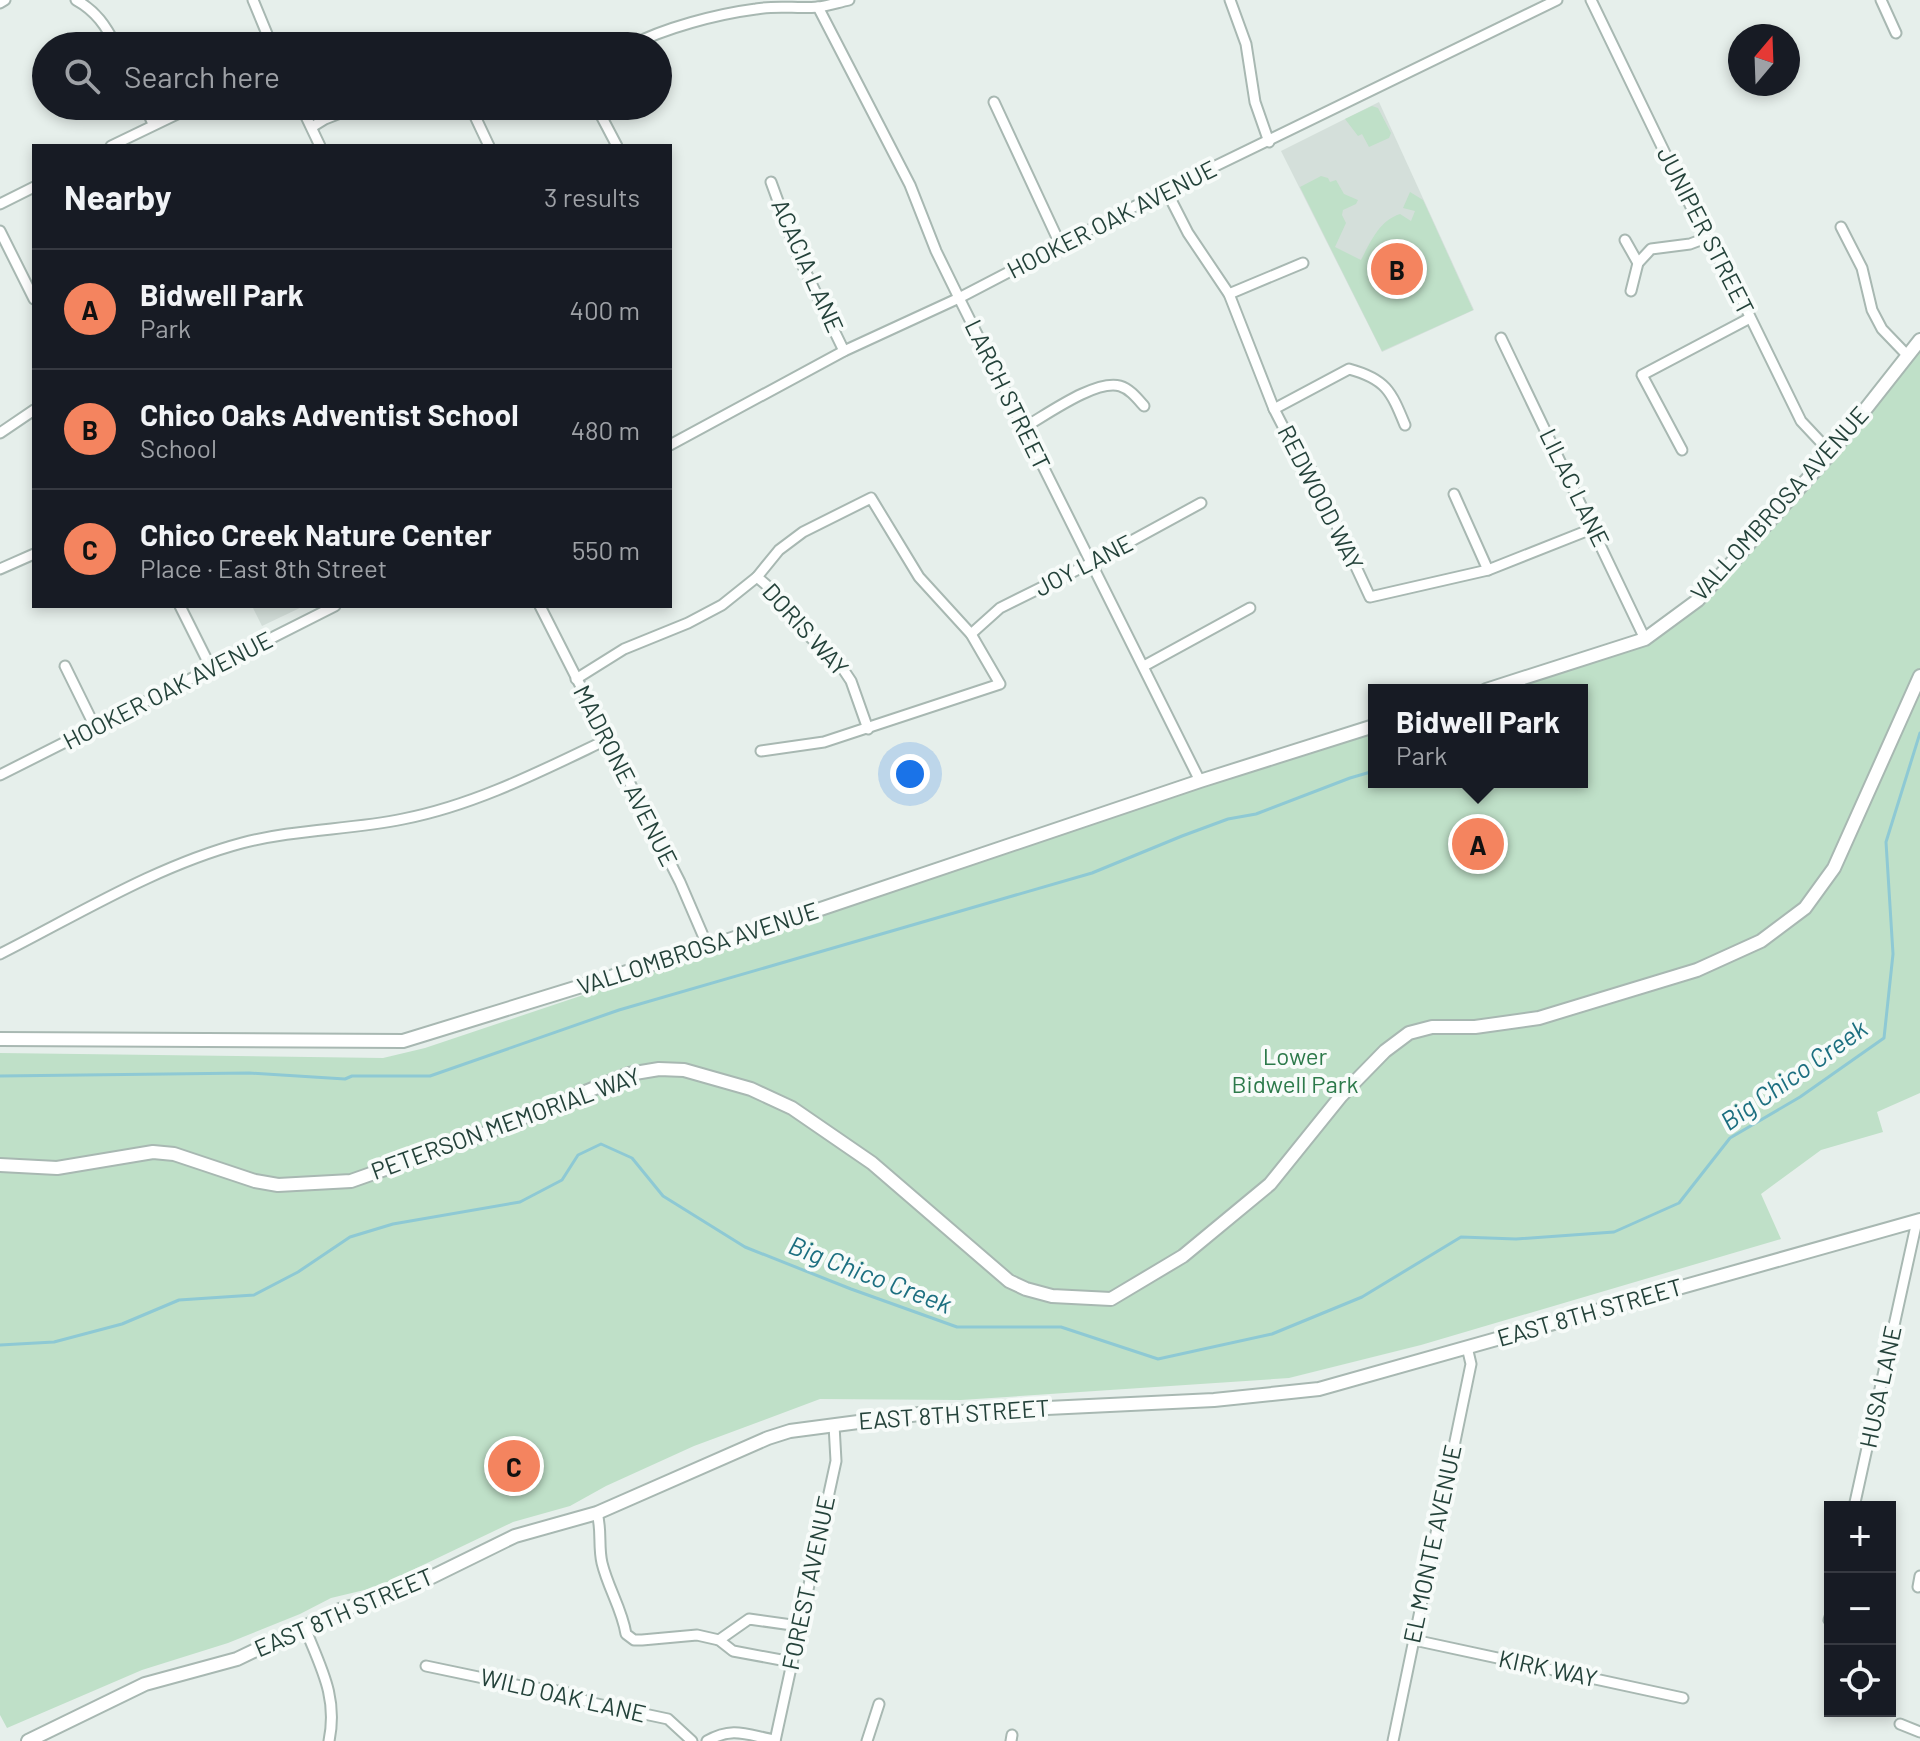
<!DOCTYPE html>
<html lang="en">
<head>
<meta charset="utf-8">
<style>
	body { margin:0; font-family:Barlow,sans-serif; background:#242831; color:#f1f3f6 }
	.controls { position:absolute; right:24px; bottom:24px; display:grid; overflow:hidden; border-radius:0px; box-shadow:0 4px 12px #0003 }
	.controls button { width:72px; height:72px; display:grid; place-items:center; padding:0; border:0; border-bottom:2px solid #363941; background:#171b24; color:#f1f3f6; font:40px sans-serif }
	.compass { position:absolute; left:1728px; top:24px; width:72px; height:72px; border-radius:50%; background:#171b24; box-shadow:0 4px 12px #0003; rotate:19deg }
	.you { position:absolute; left:910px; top:774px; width:28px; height:28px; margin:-20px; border:6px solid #fff; border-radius:50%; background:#1a73e8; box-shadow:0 0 0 12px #1a73e833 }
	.badge { display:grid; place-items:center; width:52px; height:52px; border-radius:50%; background:#f4845f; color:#111; font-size:26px; font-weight:700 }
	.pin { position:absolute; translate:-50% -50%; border:4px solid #fff; box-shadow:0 2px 8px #0006 }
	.popup { position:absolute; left:1368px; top:684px; width:220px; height:104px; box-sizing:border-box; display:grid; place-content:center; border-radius:0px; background:#171b24; filter:drop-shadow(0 2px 6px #0005); font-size:26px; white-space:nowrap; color:#9ea1a6 }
	.popup b { font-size:30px; color:#f1f3f6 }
	.popup::after { content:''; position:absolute; left:50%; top:100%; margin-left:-16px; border:16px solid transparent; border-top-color:#171b24 }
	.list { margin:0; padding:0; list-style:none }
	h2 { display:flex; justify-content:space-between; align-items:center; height:104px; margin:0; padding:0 32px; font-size:34px }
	h2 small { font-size:26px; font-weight:400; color:#9ea1a6 }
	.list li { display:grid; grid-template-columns:52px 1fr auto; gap:24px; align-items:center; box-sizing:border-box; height:120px; padding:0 32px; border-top:2px solid #363941 }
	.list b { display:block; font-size:30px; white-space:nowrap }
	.list p { margin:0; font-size:26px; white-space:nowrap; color:#9ea1a6 }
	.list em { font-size:26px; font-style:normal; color:#9ea1a6 }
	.icon { flex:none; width:44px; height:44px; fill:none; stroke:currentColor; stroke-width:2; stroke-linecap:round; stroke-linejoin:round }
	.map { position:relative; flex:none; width:1920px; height:1741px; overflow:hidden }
	.search { position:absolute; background:#171b24; box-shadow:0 4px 12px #0003; left:32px; top:32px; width:640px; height:88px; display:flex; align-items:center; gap:20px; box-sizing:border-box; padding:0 28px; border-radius:44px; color:#9ea1a6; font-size:30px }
	.panel { position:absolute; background:#171b24; box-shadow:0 4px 12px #0003; left:32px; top:144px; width:640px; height:464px; border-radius:0px }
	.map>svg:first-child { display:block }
	.built { fill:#d4dfda }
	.green { fill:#bfe0c8 }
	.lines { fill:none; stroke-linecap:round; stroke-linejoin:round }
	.stream { stroke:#8ec9d4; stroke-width:3 }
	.minor-casing { stroke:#a8b8b2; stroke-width:13 }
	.tertiary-casing { stroke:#a8b8b2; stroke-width:16 }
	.minor { stroke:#fff; stroke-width:9 }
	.tertiary { stroke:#fff; stroke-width:12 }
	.labels { text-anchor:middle; stroke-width:8; stroke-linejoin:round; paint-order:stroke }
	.street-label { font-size:24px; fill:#24423a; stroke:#f7fbf9 }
	.park-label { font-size:24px; fill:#2d7a4b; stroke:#f7fbf9 }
	.water-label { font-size:26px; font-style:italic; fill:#1c6f80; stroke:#f7fbf9 }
</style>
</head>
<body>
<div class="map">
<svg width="1920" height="1741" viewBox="0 0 1920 1741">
	<rect width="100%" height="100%" fill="#e6efeb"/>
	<g class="built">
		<polygon points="1379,102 1474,310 1382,352 1281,151"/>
		<polygon points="252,606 304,606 262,626"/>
	</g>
	<g class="green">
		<polygon points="1372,106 1378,108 1391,133 1389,138 1369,147 1362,134 1358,136 1345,119"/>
		<path d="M1321,176L1328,178L1330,182L1336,180L1344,194L1358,200L1356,204L1343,210L1342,215L1346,223L1335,247L1361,260C1371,241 1379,221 1400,214L1411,221L1415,211L1403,208L1410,192L1423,200L1473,310L1382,351L1300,187Z"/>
		<polygon points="1920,340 1920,1093 1877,1112 1883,1132 1821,1150 1761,1194 1781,1239 1421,1345 1289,1378 961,1400 820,1399 694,1446 606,1486 570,1506 513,1522 377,1587 331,1598 300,1614 228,1643 142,1670 7,1728 0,1715 0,1053 383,1058 425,1048 1374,730 1374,782 1582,782 1582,690 1493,690 1645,639 1698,600"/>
	</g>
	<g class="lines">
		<g class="stream">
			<polyline points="0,1076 249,1073 345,1079 352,1076 430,1076 619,1010 1092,873 1182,836 1228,819 1256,814 1350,778 1374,771"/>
			<polyline points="0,1345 54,1342 122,1324 179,1300 254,1295 298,1272 350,1237 393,1224 520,1202 562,1180 578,1155 601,1144 632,1158 663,1196 745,1247 851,1289 957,1327 1061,1327 1158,1359 1272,1334 1362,1297 1461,1237 1516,1239 1614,1232 1679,1203 1730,1138 1800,1097 1884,1038 1893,954 1886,842 1920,733"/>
		</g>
		<defs>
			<g id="minor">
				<path d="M76,0C96,11 106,26 116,46"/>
				<polyline points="253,0 272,46"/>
				<polyline points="1230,0 1246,44 1255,102 1269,142"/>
				<polyline points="1591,0 1706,238 1735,286 1801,421 1831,453"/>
				<polyline points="1881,0 1896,33"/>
				<polyline points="0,3 5,0"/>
				<polyline points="818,7 910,185 936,251 959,298 1200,781"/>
				<path d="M630,46C664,28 717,14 756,9C777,5 798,9 818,7C828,6 839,2 849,0"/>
				<polyline points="994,102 1060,244"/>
				<polyline points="145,106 153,124"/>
				<polyline points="301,106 320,146"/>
				<polyline points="412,106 472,110 508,106"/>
				<polyline points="596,106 617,146"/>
				<polyline points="472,110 489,146"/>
				<polyline points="312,127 325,119 358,106"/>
				<polyline points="111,146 194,106"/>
				<polyline points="771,182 798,256 844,351"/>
				<polyline points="1166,190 1188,233 1229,294 1274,409 1291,442 1310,468 1370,597 1488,570 1594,528"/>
				<polyline points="0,204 34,187"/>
				<polyline points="1841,227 1862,268 1872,310 1882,329 1907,355"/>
				<polyline points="0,231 34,299"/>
				<polyline points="1625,240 1638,263"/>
				<polyline points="1631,291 1638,263 1651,249 1690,244 1706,238"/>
				<polyline points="1229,294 1303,263"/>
				<polyline points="1501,338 1645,639"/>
				<path d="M1274,409L1349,369C1386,379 1391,391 1405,425"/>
				<path d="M1023,428C1045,416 1095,379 1120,386C1130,389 1137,398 1144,406"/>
				<polyline points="0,433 34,410"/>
				<polyline points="670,445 844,351 959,298 1166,190 1557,0"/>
				<polyline points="1682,450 1642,375 1750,318"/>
				<polyline points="1454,494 1488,570"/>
				<polyline points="0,569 34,554"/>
				<polyline points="757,577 778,595 811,638 837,660 851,681 868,729"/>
				<polyline points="180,606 211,668"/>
				<polyline points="540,606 680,882 708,947"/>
				<polyline points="971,634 1000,608 1091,563 1201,503"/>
				<polyline points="65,666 96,729"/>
				<polyline points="1144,666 1250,608"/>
				<polyline points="576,679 624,649 688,623 722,605 757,577 779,550 803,532 871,498 919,577 971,634 1000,684 824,742 761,751"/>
				<polyline points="0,775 335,606"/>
				<path d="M0,954C79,914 156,866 242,843C295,829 350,830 403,819C475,805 541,771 606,740"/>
				<polyline points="1854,1507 1917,1221"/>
				<path d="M597,1513C602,1530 598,1546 602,1563C608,1588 622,1609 626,1634L634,1640H642L697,1635L719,1640L733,1651L792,1662"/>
				<polyline points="1918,1587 1920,1576"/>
				<polyline points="1829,1620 1830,1617"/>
				<path d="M305,1628C321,1668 338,1697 329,1741"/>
				<polyline points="719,1640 749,1619 799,1626"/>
				<polyline points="1414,1640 1683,1698"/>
				<polyline points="426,1666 521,1686 565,1692 588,1702 668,1719 692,1741"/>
				<polyline points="1900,1724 1920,1732"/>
				<path d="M707,1741C733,1726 747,1735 775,1740"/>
				<polyline points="775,1741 836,1461 834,1425"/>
				<polyline points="867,1741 879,1704"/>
				<polyline points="1011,1741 1012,1735"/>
				<polyline points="1393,1741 1471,1364 1467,1347"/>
			</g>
			<g id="tertiary">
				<polyline points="1486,690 1645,639 1698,600 1831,453 1920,340"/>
				<polyline points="0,1039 403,1041 708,947 1200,781 1374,726"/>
				<polyline points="0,1165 57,1168 153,1152 174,1154 255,1181 278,1185 351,1181 476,1137 629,1074 659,1069 684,1070 751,1089 792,1108 872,1163 1009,1281 1026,1289 1052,1296 1111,1299 1183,1256 1270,1184 1341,1096 1385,1051 1409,1033 1432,1027 1475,1027 1539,1018 1697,970 1761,941 1805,908 1834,868 1920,676"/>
				<polyline points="28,1741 145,1684 237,1659 340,1610 399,1593 515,1536 597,1513 768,1438 790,1431 919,1414 1214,1400 1319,1389 1920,1220"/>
			</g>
		</defs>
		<use href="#minor" class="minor-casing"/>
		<use href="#tertiary" class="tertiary-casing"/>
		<use href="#minor" class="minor"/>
		<use href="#tertiary" class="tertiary"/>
	</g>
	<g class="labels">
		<g class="street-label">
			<text transform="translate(1112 220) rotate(-27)" y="8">HOOKER OAK AVENUE</text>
			<text transform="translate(1705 231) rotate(63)" y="8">JUNIPER STREET</text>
			<text transform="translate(807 266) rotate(66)" y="8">ACACIA LANE</text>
			<text transform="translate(1007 395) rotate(64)" y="8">LARCH STREET</text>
			<text transform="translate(1574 488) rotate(64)" y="8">LILAC LANE</text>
			<text transform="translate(1320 498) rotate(63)" y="8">REDWOOD WAY</text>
			<text transform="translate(1780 504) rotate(-48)" y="8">VALLOMBROSA AVENUE</text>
			<text transform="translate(1084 566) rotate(-27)" y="8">JOY LANE</text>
			<text transform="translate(805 630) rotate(48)" y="8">DORIS WAY</text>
			<text transform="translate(168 691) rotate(-27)" y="8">HOOKER OAK AVENUE</text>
			<text transform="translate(625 776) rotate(63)" y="8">MADRONE AVENUE</text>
			<text transform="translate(698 949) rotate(-18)" y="8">VALLOMBROSA AVENUE</text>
			<text transform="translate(506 1124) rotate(-20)" y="8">PETERSON MEMORIAL WAY</text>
			<text transform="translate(1590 1313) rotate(-16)" y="8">EAST 8TH STREET</text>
			<text transform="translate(1881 1387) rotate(-78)" y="8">HUSA LANE</text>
			<text transform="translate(954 1415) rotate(-4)" y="8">EAST 8TH STREET</text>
			<text transform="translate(1433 1544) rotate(-78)" y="8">EL MONTE AVENUE</text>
			<text transform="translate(809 1583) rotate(-78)" y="8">FOREST AVENUE</text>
			<text transform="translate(344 1613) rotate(-23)" y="8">EAST 8TH STREET</text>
			<text transform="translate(1548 1669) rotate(12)" y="8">KIRK WAY</text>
			<text transform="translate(563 1696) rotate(13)" y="8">WILD OAK LANE</text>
		</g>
		<g class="park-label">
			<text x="1295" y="1065">Lower<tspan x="1295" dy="28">Bidwell Park</tspan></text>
		</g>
		<g class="water-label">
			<text transform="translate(1794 1075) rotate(-35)" y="9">Big Chico Creek</text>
			<text transform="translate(870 1275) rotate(21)" y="9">Big Chico Creek</text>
		</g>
	</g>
</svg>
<div class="controls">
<button>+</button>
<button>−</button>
<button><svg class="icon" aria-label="locate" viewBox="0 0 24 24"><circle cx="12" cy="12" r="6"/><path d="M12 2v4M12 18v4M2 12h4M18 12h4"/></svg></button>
</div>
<svg class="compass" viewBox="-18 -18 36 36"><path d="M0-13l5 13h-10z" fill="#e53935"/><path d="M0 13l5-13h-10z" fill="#9ea1a6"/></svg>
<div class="you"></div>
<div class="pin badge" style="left:1478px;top:844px">A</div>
<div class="popup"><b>Bidwell Park</b>Park</div>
<div class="pin badge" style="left:1397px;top:269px">B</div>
<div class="pin badge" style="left:514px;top:1466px">C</div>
<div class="search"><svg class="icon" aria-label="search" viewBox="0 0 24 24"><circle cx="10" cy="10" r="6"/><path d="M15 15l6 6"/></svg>Search here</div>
<section class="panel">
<h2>Nearby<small>3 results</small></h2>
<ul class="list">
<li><span class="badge">A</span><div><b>Bidwell Park</b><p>Park</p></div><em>400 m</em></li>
<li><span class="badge">B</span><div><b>Chico Oaks Adventist School</b><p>School</p></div><em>480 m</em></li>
<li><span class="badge">C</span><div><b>Chico Creek Nature Center</b><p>Place · East 8th Street</p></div><em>550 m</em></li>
</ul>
</section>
</div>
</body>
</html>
